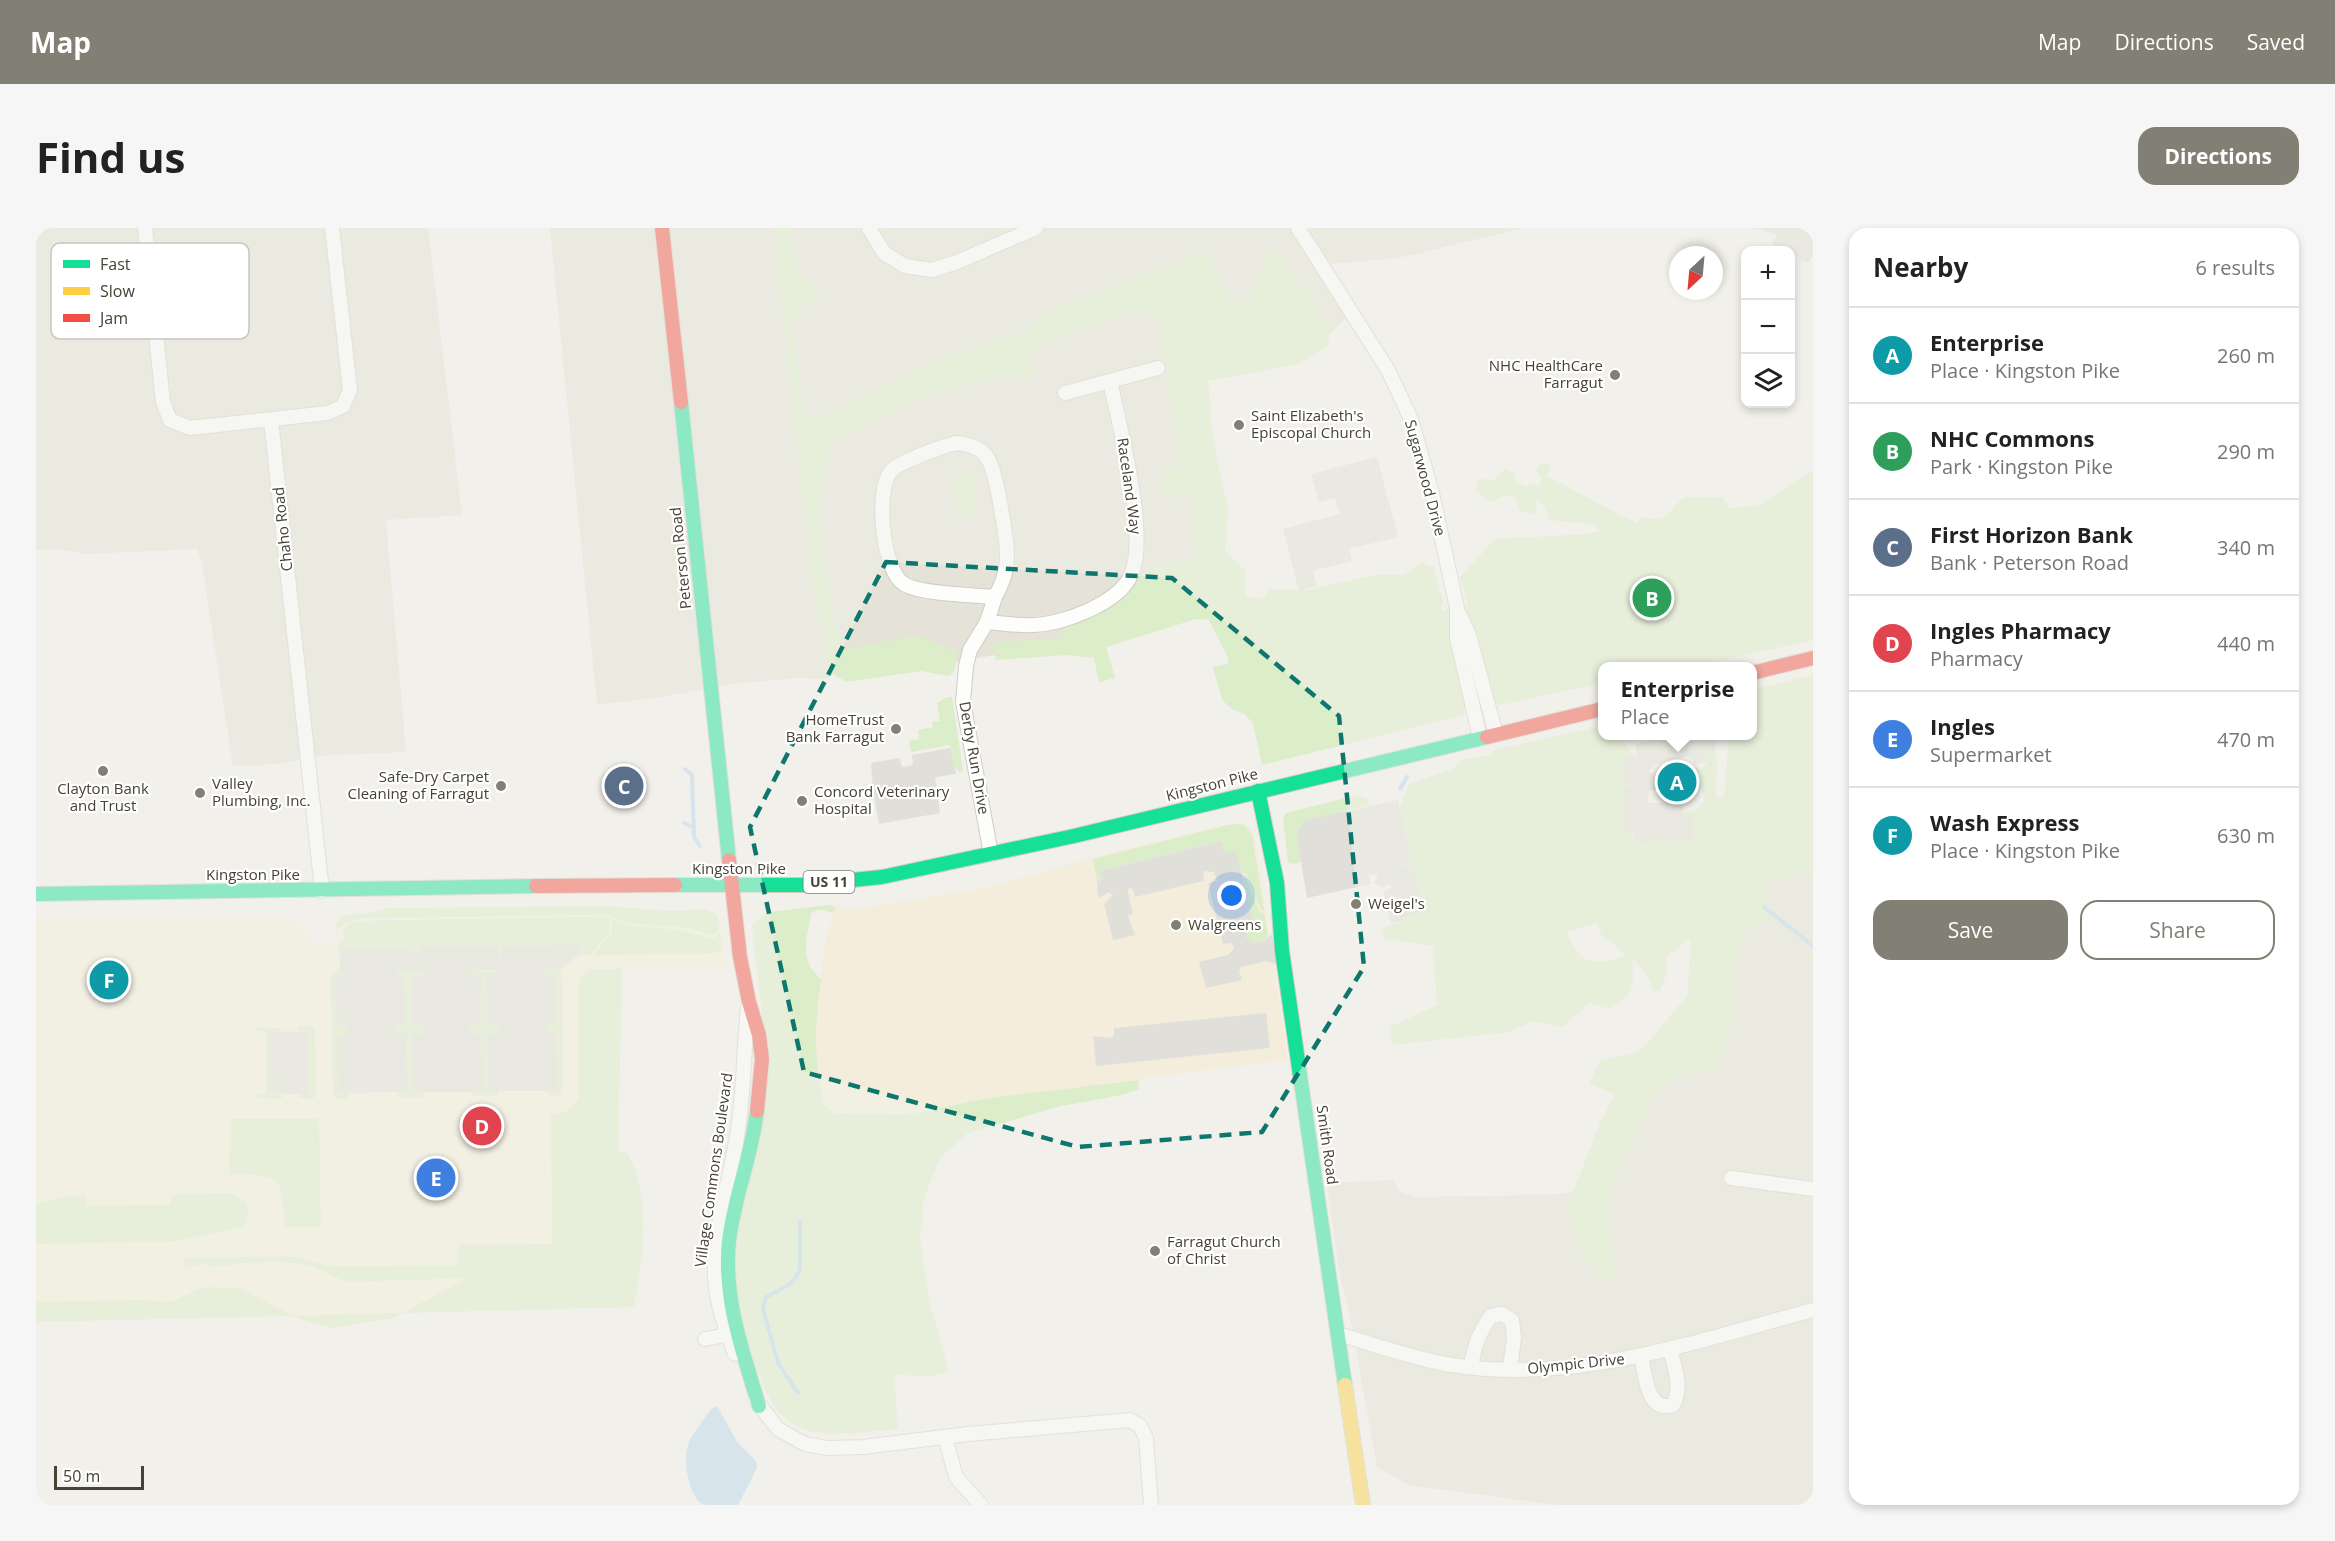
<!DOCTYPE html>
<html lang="en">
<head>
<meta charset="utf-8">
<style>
	body { margin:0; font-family:"Open Sans",sans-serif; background:#f6f6f6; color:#222 }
	.controls { position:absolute; right:18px; top:18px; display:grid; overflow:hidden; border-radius:12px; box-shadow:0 3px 9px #0003 }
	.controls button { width:54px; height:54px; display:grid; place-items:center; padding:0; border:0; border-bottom:2px solid #e0e0e0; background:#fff; color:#222; font:30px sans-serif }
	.compass { position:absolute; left:1633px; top:18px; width:54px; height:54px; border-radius:50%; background:#fff; box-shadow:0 3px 9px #0003; rotate:206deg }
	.scale { position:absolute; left:18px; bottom:15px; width:90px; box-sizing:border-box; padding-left:6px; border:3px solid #474235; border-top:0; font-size:16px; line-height:21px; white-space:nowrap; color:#474235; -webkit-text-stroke:4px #fff; paint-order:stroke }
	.you { position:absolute; left:1196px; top:668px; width:21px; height:21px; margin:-15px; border:4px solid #fff; border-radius:50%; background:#1a73e8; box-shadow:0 0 0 9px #1a73e833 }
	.badge { display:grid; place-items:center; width:39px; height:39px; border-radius:50%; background:#827f74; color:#fff; font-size:20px; font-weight:700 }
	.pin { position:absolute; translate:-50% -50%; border:3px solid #fff; box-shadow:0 2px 6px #0006 }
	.popup { position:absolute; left:1562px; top:434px; width:159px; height:78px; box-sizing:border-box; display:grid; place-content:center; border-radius:12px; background:#fff; filter:drop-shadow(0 2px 4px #0005); font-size:20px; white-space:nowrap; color:#767676 }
	.popup b { font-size:22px; color:#222 }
	.popup::after { content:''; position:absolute; left:50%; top:100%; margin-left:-12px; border:12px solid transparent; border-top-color:#fff }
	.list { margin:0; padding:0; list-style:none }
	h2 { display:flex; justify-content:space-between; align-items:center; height:78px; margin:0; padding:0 24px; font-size:26px }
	h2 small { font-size:20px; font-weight:400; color:#767676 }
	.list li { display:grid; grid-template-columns:39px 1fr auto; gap:18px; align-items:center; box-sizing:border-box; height:96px; padding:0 24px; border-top:2px solid #e0e0e0 }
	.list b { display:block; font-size:22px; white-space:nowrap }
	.list p { margin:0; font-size:20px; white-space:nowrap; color:#767676 }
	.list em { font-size:20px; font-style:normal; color:#767676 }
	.actions { display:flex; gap:12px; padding:18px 24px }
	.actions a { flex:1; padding:14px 0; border:2px solid #827f74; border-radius:18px; text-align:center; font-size:21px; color:#827f74 }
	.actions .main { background:#827f74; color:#fff }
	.icon { flex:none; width:33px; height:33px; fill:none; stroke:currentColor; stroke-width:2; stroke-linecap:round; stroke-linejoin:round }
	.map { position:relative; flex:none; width:1777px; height:1277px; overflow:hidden; border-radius:18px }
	header { display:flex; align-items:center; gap:36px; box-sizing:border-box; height:84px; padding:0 30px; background:#827f74; color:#fff }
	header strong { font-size:28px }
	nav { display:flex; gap:33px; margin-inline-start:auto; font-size:21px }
	.intro { display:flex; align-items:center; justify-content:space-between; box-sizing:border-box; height:144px; padding:0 36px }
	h1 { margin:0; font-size:42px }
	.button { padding:15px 27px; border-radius:18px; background:#827f74; color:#fff; font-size:21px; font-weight:700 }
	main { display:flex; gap:36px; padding:0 36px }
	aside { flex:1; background:#fff; border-radius:18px; box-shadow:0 3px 9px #0003 }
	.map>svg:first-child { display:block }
	.residential { fill:#e5e2d7 }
	.commercial { fill:#f4eddc }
	.green { fill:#dbedc9; fill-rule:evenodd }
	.parking { fill:#e0dfda }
	.water { fill:#b9d5f0 }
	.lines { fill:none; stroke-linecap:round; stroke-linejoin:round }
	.stream { stroke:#b9d5f0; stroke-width:4 }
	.street-casing { stroke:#cfcdc7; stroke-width:16 }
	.fast-casing { stroke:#d1cec1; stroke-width:16 }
	.slow-casing { stroke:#d1cec1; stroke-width:16 }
	.jam-casing { stroke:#d1cec1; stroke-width:16 }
	.street { stroke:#fdfdfc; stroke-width:14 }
	.fast { stroke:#16e098; stroke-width:14 }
	.slow { stroke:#ffcf43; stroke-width:14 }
	.jam { stroke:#f24e42; stroke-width:14 }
	.marked { fill:none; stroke:#0f766e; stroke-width:4.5; stroke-dasharray:12 8; stroke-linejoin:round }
	.poi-dot { fill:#827f74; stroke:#fff; stroke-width:2 }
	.labels { text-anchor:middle; stroke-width:4.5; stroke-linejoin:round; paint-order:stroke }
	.shield { fill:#fff; stroke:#7e7b72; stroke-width:1.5 }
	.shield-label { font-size:14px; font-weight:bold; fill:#474235 }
	.poi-label { font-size:15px; fill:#474235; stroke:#fff; text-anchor:start }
	.street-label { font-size:15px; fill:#474235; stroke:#fff }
	.key { fill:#fff; stroke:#c8c6c2; stroke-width:1.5 }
	.key-label { font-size:16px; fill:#474235 }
</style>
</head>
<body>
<header>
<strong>Map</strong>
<nav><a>Map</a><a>Directions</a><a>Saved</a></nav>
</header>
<div class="intro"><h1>Find us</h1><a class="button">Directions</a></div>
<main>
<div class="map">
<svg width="1777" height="1277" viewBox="0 0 1777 1277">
	<rect width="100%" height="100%" fill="#f1f0ea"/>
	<g class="residential">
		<polygon points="0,0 392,0 426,287 350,292 370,524 281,528 244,536 197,538 166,336 161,321 49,326 20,321 0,322"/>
		<polygon points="514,0 1488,0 1362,30 1295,36 1298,43 1322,80 1281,117 1169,148 1176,369 970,425 914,435 799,445 789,451 760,450 696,456 625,469 561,477"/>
		<polygon points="1777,486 1777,1277 1521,1277 1372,1257 1341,1239 1314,1088 1304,1049 1291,955 1358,952 1363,963 1381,969 1513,967 1553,961 1634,830"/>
	</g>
	<g class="commercial">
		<polygon points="1197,595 1208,595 1218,605 1252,832 954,870 870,887 798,885 788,878 781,843 779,791 789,714 800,679 814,682 955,659 1074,625"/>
		<polygon points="559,687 578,690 590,696 649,701 677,708 685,700 690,740 586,741 582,923 537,1019 417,1059 356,1090 295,1100 261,1090 202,1060 167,1059 135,1074 106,1072 0,1074 0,690 105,693 259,693 268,698 276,717 302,717 302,706 305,699 319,692"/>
	</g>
	<g class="green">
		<path d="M737,0H754L762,45L784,64L756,89L769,191L773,193L922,124L987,103L1007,86L1169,22L1195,74L1219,69L1216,50L1231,37L1230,26L1240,20L1294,96L1292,117L1262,136L1172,153L1176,205L1192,282L1189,323L1209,342V368L1226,372L1233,362H1272L1343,346L1368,347L1385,335L1397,339L1408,378L1405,377L1406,384L1414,381L1415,408L1430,476L1428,487L1226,537L1217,496L1209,486L1196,481L1186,472L1177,439L1192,436V429L1173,392L1160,391L1070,419L1079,450L1063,454L1058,430L1031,427L960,432L956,414L1026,410L1027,399C1071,383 1084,380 1111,340L1160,331L1153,268L1127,269L1125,243L1143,238L1123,89C1097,73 1020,114 993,125L998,149L953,151L882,171L795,215L786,270L782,273L785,309L796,380L808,421L878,408L887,410L922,424L918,444L912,448L886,443L810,454L790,441V427L775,346Z"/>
		<path d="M1504,235H1508L1515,238L1511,248L1601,296L1605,289C1638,297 1631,279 1650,269L1687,270L1693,280L1722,278L1777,243V412L1687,432L1647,438H1566V455L1464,477L1460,476L1429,379L1432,377L1424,349L1459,311L1552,306L1563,303L1559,296L1513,292L1509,278L1500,271L1501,287L1484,283L1479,269L1468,268L1454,274L1440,262L1443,251L1459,252L1469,241L1479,247L1478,252L1490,259L1494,255L1502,259L1507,249L1499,243Z"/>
		<polygon points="936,245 941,287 922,289 917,247"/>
		<path d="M1777,447V643L1733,656L1728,671L1734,693L1713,701L1700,732V779L1683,841L1640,849L1613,875L1573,968L1578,1052L1563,1047L1549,1029L1542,1016L1531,980L1564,895L1579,866L1553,856L1564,832L1593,827L1610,817L1651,768L1655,710L1631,728L1630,748L1624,762L1618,763L1608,742L1597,731C1596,761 1601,764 1574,781L1553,775L1527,799L1497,793L1473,804L1356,817L1354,799L1401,777L1397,718L1349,711L1346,708L1348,699L1368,693L1367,689L1388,685L1377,638L1368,639L1366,637L1367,634L1376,632L1364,580L1373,556L1414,542L1429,531L1458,527L1457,522L1566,498V508H1582L1580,510L1582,513L1586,511L1599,528L1587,529L1588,554L1599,556L1597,559H1588L1598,615H1611L1613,612H1631L1633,615L1657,612L1647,584L1662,581L1668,573L1667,564L1662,558L1659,540L1663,539V542L1666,541V538L1670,537L1667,524H1678L1681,531L1680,569H1688L1693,508H1716V462ZM1561,695L1567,711L1573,712L1590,727C1560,740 1541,736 1531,704Z"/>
		<polygon points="911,469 916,469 927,543 924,544 918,540 914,517 875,524 873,513 883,511 882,502 897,499 896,494 904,493 901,475"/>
		<polygon points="1322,567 1332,571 1333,577 1307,583 1261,610 1265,633 1260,636 1252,635 1247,590 1250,585"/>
		<polygon points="1205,596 1209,597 1216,607 1228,682 1225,682 1210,645 1206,646 1200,624 1188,625 1184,613 1064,643 1066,653 1064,654 1061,651 1057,631 1192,597"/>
		<polygon points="1210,650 1224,685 1228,685 1232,711 1217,715 1211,713 1209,706 1210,704 1218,702 1207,651"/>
		<path d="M794,677L800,679L797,685C788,682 783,680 775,685C771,713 762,730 785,751C778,799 778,831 788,878L798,885L870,887L954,870L1102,852L1103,861L1086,867L1025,878L932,905L904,930L888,970L884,1012L893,1073L913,1143L895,1148L858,1147L862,1201C800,1206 747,1222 724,1147L719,1148L700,1081L697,1039L731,834L716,696L732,684Z"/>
		<path d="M567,678L636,683L670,681L681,687L683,701L677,707L649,700L592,695L571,687L336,690C322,691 312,691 301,701L300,716V697L304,690L312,687L335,685L353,680Z"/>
		<polygon points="544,689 573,690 573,705 554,727 543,727 543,717 466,718 466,727 463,729 461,718 384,718 381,729 379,728 378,719 306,720 306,729 303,730 303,715 308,713 308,705 305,703 316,694 326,693"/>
		<path d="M576,691C598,702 623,698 647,703C658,705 668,710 679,710L684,704L686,721L677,725L557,727L576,706Z"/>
		<polygon points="511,741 523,742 526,746 527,863 524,868 514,868 511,866 512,863 522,862 521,805 511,804 510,796 521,795 520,748 511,748 509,743"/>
		<path d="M555,741H586L582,922L593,927C615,974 607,1029 598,1079L366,1085L356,1090L295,1100L257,1088L0,1094V1074L106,1072L135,1074L167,1059L203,1060L257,1088L366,1085L433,1050L311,1054C299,1050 289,1043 277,1039C245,1029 208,1035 176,1039L167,1036L150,1040L147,1030L259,1029L298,1039L421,1038L422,1017L516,1016L515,886L532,883L543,870V753L547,746Z"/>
		<polygon points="436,742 462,744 461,749 451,749 452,795 461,795 463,804 461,806 453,806 452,863 462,863 463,865 460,868 436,867 437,864 446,864 445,806 435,804 434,796 445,795 438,749 434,747"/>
		<polygon points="362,743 385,743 386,749 375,750 376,796 385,796 387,804 385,807 376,807 386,864 388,866 385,870 361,869 362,864 371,864 370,807 360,805 359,797 370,796 369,749 360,749 360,745"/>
		<polygon points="299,744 309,744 312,747 311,750 300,750 301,797 310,796 312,805 309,807 301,807 303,865 312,865 313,869 312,871 301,871 297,864 295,750"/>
		<polygon points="263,798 275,798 279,801 280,866 277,871 262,870 263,866 272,865 271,803 261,802"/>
		<polygon points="223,799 246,800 245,803 236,804 237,866 247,867 245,871 221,870 222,866 231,866 231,804 221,803 220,800"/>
		<path d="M195,891H283L285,999H249C246,948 246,947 193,946Z"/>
		<path d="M193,965C209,969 216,980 210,996L202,1000L140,1013L0,1016V976L27,969L50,968L51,978L134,977L136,966Z"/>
	</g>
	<g class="parking">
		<polygon points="1718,0 1777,0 1777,28 1772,35 1755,26 1754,22 1747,22 1737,17 1741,6"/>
		<polygon points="1341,229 1362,309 1313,321 1316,333 1277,343 1281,358 1263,363 1247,301 1304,286 1299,270 1283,274 1275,246"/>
		<polygon points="1632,508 1653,508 1654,511 1658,511 1680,508 1679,528 1675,523 1668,524 1669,534 1658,537 1656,530 1653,528 1620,536 1613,542 1614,545 1623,545 1623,561 1613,562 1612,575 1647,575 1647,585 1658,586 1658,612 1633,615 1631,612 1613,612 1612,615 1598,615 1598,606 1588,605 1588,559 1597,559 1599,557 1588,555 1587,529 1599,528 1601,525 1599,516"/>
		<polygon points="914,520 920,546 900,549 899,551 904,585 843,596 837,563 835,535 864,530 866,539 874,538 877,536 876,527"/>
		<polygon points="1362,572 1376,632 1367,634 1366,637 1368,639 1377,638 1388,685 1368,689 1368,693 1355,695 1347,663 1354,661 1356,659 1352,655 1347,660 1338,655 1342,648 1338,646 1333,648 1335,656 1271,670 1261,610 1262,602 1269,592"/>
		<polygon points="1185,613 1188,625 1200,623 1219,702 1210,704 1210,710 1217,715 1230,712 1236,706 1240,736 1231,733 1205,739 1203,743 1206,752 1170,760 1163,734 1192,727 1198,720 1196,715 1187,716 1172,655 1181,653 1178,644 1167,643 1168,653 1099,669 1097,661 1093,660 1092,664 1097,686 1092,688 1099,707 1077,712 1068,676 1077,667 1073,664 1062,670 1061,651 1064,654 1066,653 1064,643"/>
		<polygon points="543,717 543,727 523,742 509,743 511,748 520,748 521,795 511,795 510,799 511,804 521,805 522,863 452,863 452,806 461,806 463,804 461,795 452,796 451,749 461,748 462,744 459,742 436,742 434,745 436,749 445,749 445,795 435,796 434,799 435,805 445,806 447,864 377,864 376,806 385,807 387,804 385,796 376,796 375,749 386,748 385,743 362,743 360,745 360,749 369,749 370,796 360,797 359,800 360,805 370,806 371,864 302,865 301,807 309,807 312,805 310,797 301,797 300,750 312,748 309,744 303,744 306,720 378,719 379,728 381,729 384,718 461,718 463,729 466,727 466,718"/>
		<polygon points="1230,785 1234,820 1060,838 1057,808 1075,810 1078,808 1078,800"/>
		<polygon points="271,803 272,866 237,866 236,804"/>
	</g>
	<path class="water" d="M681,1178L701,1214L720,1233L721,1240L702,1277C692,1277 678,1277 669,1277C652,1272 647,1231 652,1217C656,1205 668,1192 675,1181Z"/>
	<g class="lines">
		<g class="stream">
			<polyline points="649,541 656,547 658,609 664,618"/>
			<polyline points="1364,561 1371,549"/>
			<polyline points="648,595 657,599"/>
			<polyline points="1728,679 1777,718"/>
			<path d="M762,1165L742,1135L727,1081L730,1069C744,1062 759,1056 764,1041V993"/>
		</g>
		<defs>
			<g id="street">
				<polyline points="109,0 127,174 134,192 154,200 292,185 307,178 314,162 296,0"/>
				<polyline points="833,0 848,25 869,38 896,42 921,34 1000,0"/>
				<polyline points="1262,0 1352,142 1375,191 1396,265 1421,380 1421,410 1444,510"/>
				<polyline points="1029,165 1122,140"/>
				<polyline points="235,192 286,663"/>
				<path d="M922,215C935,217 947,220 953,233C961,247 971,312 971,329C971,344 966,357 959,369C938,367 884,366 868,356C846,342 839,262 855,243C863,234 909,217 922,215Z"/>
				<polyline points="1423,386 1433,407 1460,506"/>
				<path d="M951,394C966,395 981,398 996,397C1026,397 1083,375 1095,347C1113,308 1083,197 1074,153"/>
				<polyline points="955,626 927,474 930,438 934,422 951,394 959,369"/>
				<polyline points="1695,950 1777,961"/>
				<path d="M1302,1106C1340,1117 1378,1131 1416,1137C1538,1157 1660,1113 1777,1082"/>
				<polyline points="669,1111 700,1105"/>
				<path d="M699,1126C690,1102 681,1078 679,1051C676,1003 695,950 702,902C708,860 708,821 712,779"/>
				<path d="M1605,1127C1609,1145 1610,1185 1637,1177C1647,1160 1638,1138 1634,1120"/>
				<path d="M1435,1139C1438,1119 1443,1104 1455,1088L1466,1086L1476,1092L1478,1109L1474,1141"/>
				<polyline points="719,1171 742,1201 769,1216 791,1220 827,1219 932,1206 1094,1192 1104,1198 1110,1210 1115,1277"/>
				<polyline points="909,1209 920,1249 945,1277"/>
			</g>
			<g id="fast">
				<polyline points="645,174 693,632"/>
				<polyline points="1222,563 1241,655 1246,723 1309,1157"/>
				<polyline points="639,657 767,657 846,649 1038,608 1451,509"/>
				<polyline points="0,666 500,658"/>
				<path d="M721,883C716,927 698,969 693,1013C687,1071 707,1124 723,1178"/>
			</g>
			<polyline id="slow" points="1309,1157 1327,1277"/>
			<g id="jam">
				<polyline points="626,0 645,174"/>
				<polyline points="1716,445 1777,430"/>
				<polyline points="1451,509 1566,481"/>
				<polyline points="693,632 704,729 713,774 723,807 726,831 721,883"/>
				<polyline points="500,658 639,657"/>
			</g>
		</defs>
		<use href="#street" class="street-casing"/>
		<use href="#fast" class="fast-casing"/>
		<use href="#slow" class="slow-casing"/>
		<use href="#jam" class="jam-casing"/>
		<use href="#street" class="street"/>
		<use href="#fast" class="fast"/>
		<use href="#slow" class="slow"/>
		<use href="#jam" class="jam"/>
	</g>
	<path d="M0 0H1777V1277H0ZM850,334L1136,350L1303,488L1328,739L1226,904L1042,919L768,844L714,599Z" fill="#f1f0ea" fill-opacity=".55" fill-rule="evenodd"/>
	<path class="marked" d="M850,334L1136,350L1303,488L1328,739L1226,904L1042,919L768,844L714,599Z"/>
	<g class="poi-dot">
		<circle cx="1579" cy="147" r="6"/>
		<circle cx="1203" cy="197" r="6"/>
		<circle cx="860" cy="501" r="6"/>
		<circle cx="67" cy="543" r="6"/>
		<circle cx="465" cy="558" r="6"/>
		<circle cx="164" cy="565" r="6"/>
		<circle cx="766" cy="573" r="6"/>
		<circle cx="1320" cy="676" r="6"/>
		<circle cx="1140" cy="697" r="6"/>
		<circle cx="1119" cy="1023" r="6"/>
	</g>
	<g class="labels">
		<rect class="shield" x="767.5" y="643" width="51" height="22" rx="4.5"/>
		<g class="shield-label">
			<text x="793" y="659">US 11</text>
		</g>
		<g class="poi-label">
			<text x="1567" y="143" text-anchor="end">NHC HealthCare<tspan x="1567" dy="17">Farragut</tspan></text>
			<text x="1215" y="193">Saint Elizabeth's<tspan x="1215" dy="17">Episcopal Church</tspan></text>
			<text x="848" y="497" text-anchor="end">HomeTrust<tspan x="848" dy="17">Bank Farragut</tspan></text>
			<text x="453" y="554" text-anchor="end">Safe-Dry Carpet<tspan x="453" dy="17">Cleaning of Farragut</tspan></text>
			<text x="176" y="561">Valley<tspan x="176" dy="17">Plumbing, Inc.</tspan></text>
			<text x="67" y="566" text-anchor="middle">Clayton Bank<tspan x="67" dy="17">and Trust</tspan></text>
			<text x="778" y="569">Concord Veterinary<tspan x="778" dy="17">Hospital</tspan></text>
			<text x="1332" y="681">Weigel's</text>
			<text x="1152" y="702">Walgreens</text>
			<text x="1131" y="1019">Farragut Church<tspan x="1131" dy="17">of Christ</tspan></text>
		</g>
		<g class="street-label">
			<text transform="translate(1389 250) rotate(75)" y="5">Sugarwood Drive</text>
			<text transform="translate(1093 258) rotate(82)" y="5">Raceland Way</text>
			<text transform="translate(247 301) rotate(-96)" y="5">Chaho Road</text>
			<text transform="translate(645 330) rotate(-96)" y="5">Peterson Road</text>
			<text transform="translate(938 530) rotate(80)" y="5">Derby Run Drive</text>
			<text transform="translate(1176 557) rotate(-14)" y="5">Kingston Pike</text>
			<text x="703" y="646">Kingston Pike</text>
			<text x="217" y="652">Kingston Pike</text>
			<text transform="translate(1291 917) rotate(82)" y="5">Smith Road</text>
			<text transform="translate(678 942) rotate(-82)" y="5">Village Commons Boulevard</text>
			<text transform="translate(1540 1136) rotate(-6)" y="5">Olympic Drive</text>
		</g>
	</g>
	<rect x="15" y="15" width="198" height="96" rx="9" class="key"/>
	<rect x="27" y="32" width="27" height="8" fill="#16e098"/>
	<rect x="27" y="59" width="27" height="8" fill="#ffcf43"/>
	<rect x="27" y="86" width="27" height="8" fill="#f24e42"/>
	<g class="key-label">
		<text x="64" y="42">Fast</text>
		<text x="64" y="69">Slow</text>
		<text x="64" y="96">Jam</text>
	</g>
</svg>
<div class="controls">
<button>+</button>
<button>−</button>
<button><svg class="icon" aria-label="layers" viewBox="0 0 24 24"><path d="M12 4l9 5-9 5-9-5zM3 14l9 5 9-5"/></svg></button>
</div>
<svg class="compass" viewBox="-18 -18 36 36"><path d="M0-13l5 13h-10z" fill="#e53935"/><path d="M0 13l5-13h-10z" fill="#767676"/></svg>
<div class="scale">50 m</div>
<div class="you"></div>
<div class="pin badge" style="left:1641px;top:554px;background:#0f9aa8">A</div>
<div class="popup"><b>Enterprise</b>Place</div>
<div class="pin badge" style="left:1616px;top:370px;background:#2e9e5b">B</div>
<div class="pin badge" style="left:588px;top:558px;background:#5c6f8a">C</div>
<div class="pin badge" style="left:446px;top:898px;background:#e0444e">D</div>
<div class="pin badge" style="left:400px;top:950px;background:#3f7fe0">E</div>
<div class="pin badge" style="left:73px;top:752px;background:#0f9aa8">F</div>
</div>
<aside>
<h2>Nearby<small>6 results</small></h2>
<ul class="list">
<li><span class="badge" style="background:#0f9aa8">A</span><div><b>Enterprise</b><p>Place · Kingston Pike</p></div><em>260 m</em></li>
<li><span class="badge" style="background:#2e9e5b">B</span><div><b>NHC Commons</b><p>Park · Kingston Pike</p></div><em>290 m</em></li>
<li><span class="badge" style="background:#5c6f8a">C</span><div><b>First Horizon Bank</b><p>Bank · Peterson Road</p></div><em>340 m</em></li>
<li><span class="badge" style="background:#e0444e">D</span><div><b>Ingles Pharmacy</b><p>Pharmacy</p></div><em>440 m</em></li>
<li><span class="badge" style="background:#3f7fe0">E</span><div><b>Ingles</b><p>Supermarket</p></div><em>470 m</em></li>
<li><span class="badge" style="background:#0f9aa8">F</span><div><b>Wash Express</b><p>Place · Kingston Pike</p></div><em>630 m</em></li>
</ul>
<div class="actions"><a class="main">Save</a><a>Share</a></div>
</aside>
</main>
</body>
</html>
